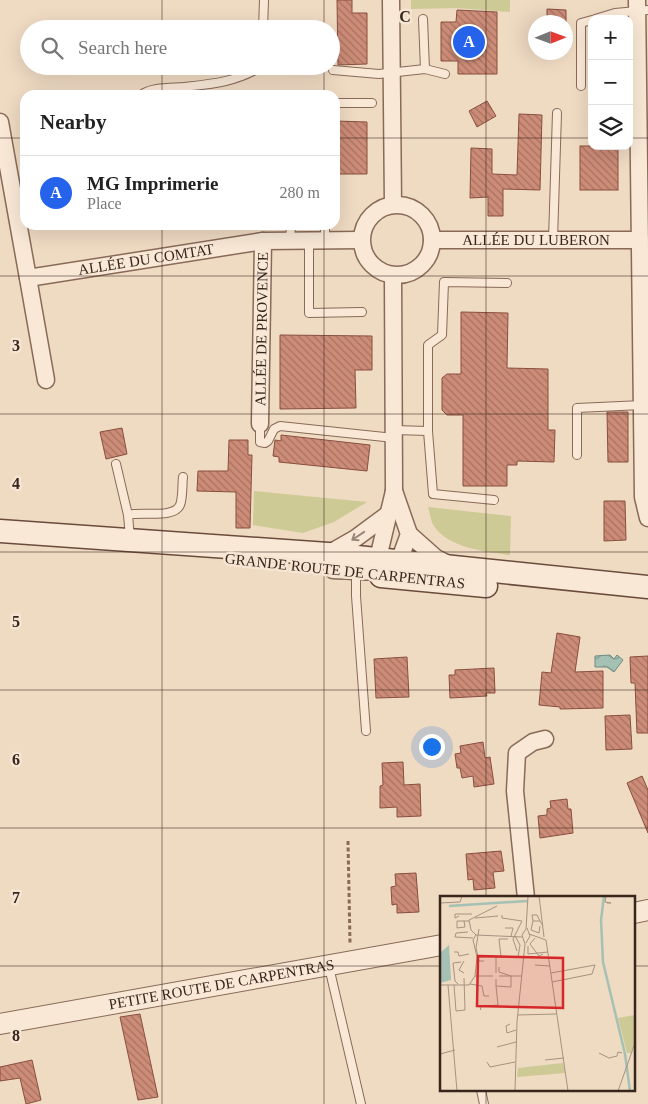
<!DOCTYPE html>
<html lang="en">
<head>
<meta charset="utf-8">
<style>
	body { margin:0; font-family:"Times New Roman",serif; background:#f6f6f6; color:#222 }
	.controls { position:absolute; right:15px; top:15px; display:grid; overflow:hidden; border-radius:10px; box-shadow:0 5px 20px #0002 }
	.controls button { width:45px; height:45px; display:grid; place-items:center; padding:0; border:0; border-bottom:1px solid #e0e0e0; background:#fff; color:#222; font:25px sans-serif }
	.compass { position:absolute; left:528px; top:15px; width:45px; height:45px; border-radius:50%; background:#fff; box-shadow:0 5px 20px #0002; rotate:89deg }
	.you { position:absolute; left:431px; top:746px; width:18px; height:18px; margin:-12px; border:4px solid #fff; border-radius:50%; background:#1a73e8; box-shadow:0 0 0 8px #1a73e833 }
	.badge { display:grid; place-items:center; width:32px; height:32px; border-radius:50%; background:#2563eb; color:#fff; font-size:16px; font-weight:700 }
	.pin { position:absolute; translate:-50% -50%; border:2px solid #fff; box-shadow:0 1px 5px #0006 }
	.list { margin:0; padding:0; list-style:none }
	h2 { display:flex; justify-content:space-between; align-items:center; height:65px; margin:0; padding:0 20px; font-size:21px }
	h2 small { font-size:16px; font-weight:400; color:#767676 }
	.list li { display:grid; grid-template-columns:32px 1fr auto; gap:15px; align-items:center; box-sizing:border-box; height:75px; padding:0 20px; border-top:1px solid #e0e0e0 }
	.list b { display:block; font-size:19px; white-space:nowrap }
	.list p { margin:0; font-size:16px; white-space:nowrap; color:#767676 }
	.list em { font-size:16px; font-style:normal; color:#767676 }
	.icon { flex:none; width:28px; height:28px; fill:none; stroke:currentColor; stroke-width:2; stroke-linecap:round; stroke-linejoin:round }
	.map { position:relative; flex:none; width:648px; height:1104px; overflow:hidden }
	.search { position:absolute; background:#fff; box-shadow:0 5px 20px #0002; left:20px; top:20px; width:320px; height:55px; display:flex; align-items:center; gap:12px; box-sizing:border-box; padding:0 18px; border-radius:28px; color:#767676; font-size:19px }
	.panel { position:absolute; background:#fff; box-shadow:0 5px 20px #0002; left:20px; top:90px; width:320px; height:140px; border-radius:15px }
	.map>svg:first-child { display:block }
	.green { fill:#cdca96 }
	.water { fill:url(#water-waves); stroke:#6b8f80 }
	.building { fill:url(#building-back-hatch); stroke:#884f3f }
	.lines { fill:none; stroke-linecap:round; stroke-linejoin:round }
	.service-casing { stroke:#896a59; stroke-width:10 }
	.minor-casing { stroke:#896a59; stroke-width:19 }
	.tertiary-casing { stroke:#896a59; stroke-width:22 }
	.secondary-casing { stroke:#6a4b3c; stroke-width:25 }
	.path { stroke:#896a59; stroke-width:3; stroke-dasharray:4 2.5; stroke-linecap:butt }
	.service { stroke:#f9e8d6; stroke-width:8 }
	.minor { stroke:#f9e8d6; stroke-width:16 }
	.tertiary { stroke:#f9e8d6; stroke-width:20 }
	.secondary { stroke:#f9e8d6; stroke-width:22 }
	.oneway { stroke:#98877a }
	.grid { fill:none; stroke:#38261d; stroke-width:1; stroke-opacity:0.55 }
	.labels { text-anchor:middle; stroke-width:5; stroke-linejoin:round; paint-order:stroke }
	.street-label { font-size:15px; fill:#38261d; stroke:#f6e5d2 }
	.inset-river { fill:none; stroke:#a5c1b4; stroke-width:2.5 }
	.inset-road { fill:none; stroke:#a69280; stroke-width:1 }
	.view { fill:#d62828; fill-opacity:0.15; stroke:#d62828; stroke-width:2.5 }
	.inset-edge { fill:none; stroke:#38261d; stroke-width:2.5 }
	.grid-label { font-size:16px; text-anchor:middle; font-weight:bold; fill:#38261d; stroke:#f6e5d2; stroke-width:5; stroke-linejoin:round; paint-order:stroke }
</style>
</head>
<body>
<div class="map">
<svg width="648" height="1104" viewBox="0 0 648 1104">
	<defs>
		<pattern id="water-waves" width="16" height="10" patternUnits="userSpaceOnUse" patternTransform="scale(1.25)"><rect width="16" height="10" fill="#a5c1b4"/><path d="M0 5q4-4 8 0t8 0" fill="none" stroke="#879d92"/></pattern>
		<pattern id="building-back-hatch" width="6" height="6" patternUnits="userSpaceOnUse" patternTransform="scale(1.25)"><rect width="6" height="6" fill="#cd8c77"/><path d="M-1 5l2 2M0 0l6 6M5-1l2 2" fill="none" stroke="#a77261"/></pattern>
	</defs>
	<rect width="100%" height="100%" fill="#efdac2"/>
	<g class="green">
		<polygon points="411,0 510,0 510,12 456,8 411,9"/>
		<polygon points="254,491 367,502 334,522 303,533 253,525"/>
		<path d="M428,507L511,516L510,555C487,552 448,548 434,526C431,522 430,513 428,507Z"/>
	</g>
	<polygon class="water" points="610,655 614,659 617,655 623,660 614,672 607,667 595,667 595,656"/>
	<g class="building">
		<polygon points="337,0 352,0 352,13 367,13 367,64 338,65"/>
		<polygon points="547,9 566,10 566,22 547,22"/>
		<polygon points="457,10 497,12 497,74 458,74 458,61 441,61 441,22 456,22"/>
		<polygon points="487,101 496,116 477,127 469,111"/>
		<polygon points="519,114 542,115 540,190 503,189 503,216 488,216 488,197 470,198 471,148 492,149 492,174 517,175"/>
		<polygon points="336,121 367,122 367,174 336,174"/>
		<rect x="580" y="146" width="38" height="44"/>
		<polygon points="461,312 508,313 507,368 548,369 548,430 555,430 554,462 517,461 517,465 507,465 507,486 463,486 463,415 447,415 442,410 442,378 447,374 461,374"/>
		<polygon points="280,335 372,336 372,370 355,370 356,408 280,409"/>
		<polygon points="607,412 628,412 628,462 608,462"/>
		<polygon points="122,428 127,454 106,459 100,432"/>
		<polygon points="281,435 370,445 367,471 279,462 279,457 273,456 275,440 281,441"/>
		<polygon points="229,440 248,440 248,455 252,455 250,528 236,528 236,492 197,491 198,471 228,471"/>
		<polygon points="604,501 625,501 626,540 604,541"/>
		<polygon points="557,633 580,637 575,672 603,671 603,708 560,709 560,707 539,705 542,672 551,673"/>
		<polygon points="648,656 648,733 637,733 635,683 631,683 630,657"/>
		<polygon points="407,657 409,697 376,698 374,659"/>
		<polygon points="494,668 495,693 486,693 487,696 450,698 449,675 455,675 455,670"/>
		<polygon points="630,715 632,749 606,750 605,716"/>
		<polygon points="483,742 485,758 490,757 494,784 474,787 473,776 462,778 460,768 457,768 455,754 461,753 460,746"/>
		<polygon points="403,762 404,785 420,784 421,816 397,817 397,807 380,808 380,786 383,785 382,763"/>
		<polygon points="642,776 648,790 648,833 627,783"/>
		<polygon points="567,799 568,809 571,809 573,833 540,838 538,816 547,815 547,809 551,808 550,801"/>
		<polygon points="501,851 504,871 493,872 495,888 474,890 473,879 468,880 466,854"/>
		<polygon points="416,873 419,912 397,913 397,904 392,905 391,887 396,886 395,874"/>
		<polygon points="140,1014 158,1097 138,1100 120,1017"/>
		<polygon points="32,1060 41,1100 26,1104 20,1078 0,1081 0,1067"/>
	</g>
	<g class="lines">
		<defs>
			<g id="service">
				<polyline points="423,19 425,69"/>
				<polyline points="595,19 615,13 648,10"/>
				<polyline points="263,29 264,0"/>
				<polyline points="333,70 379,74 425,69 445,74"/>
				<polyline points="581,86 581,23 592,20"/>
				<path d="M141,95C152,87 169,88 183,87C212,84 237,82 262,66"/>
				<polyline points="335,103 372,103"/>
				<polyline points="325,225 325,240"/>
				<polyline points="309,240 309,313 362,312"/>
				<polyline points="553,240 557,113"/>
				<polyline points="290,241 291,225"/>
				<polyline points="260,424 260,442 265,443 268,441 274,429 280,426 394,438"/>
				<polyline points="394,430 428,431 428,345 442,335 444,282 507,283"/>
				<polyline points="428,431 433,494 494,500"/>
				<polyline points="577,455 577,408 642,405"/>
				<polyline points="116,464 128,515"/>
				<path d="M130,538L128,515C142,511 174,519 180,505C183,498 182,485 183,477"/>
				<polyline points="356,573 356,596 366,731"/>
				<polyline points="329,967 361,1104"/>
				<polyline points="481,1090 484,1104"/>
			</g>
			<g id="minor">
				<polyline points="391,0 393,205"/>
				<polyline points="637,0 643,497 648,518"/>
				<path id="s1" d="M0,122L28,278L263,241"/>
				<circle cx="397" cy="240" r="35"/>
				<path id="s2" d="M432,240H640"/>
				<polyline points="28,278 46,380"/>
				<path id="s3" d="M260,424L263,241L361,240"/>
				<polyline points="409,534 436,558 448,564"/>
				<polyline points="328,554 356,538 387,515"/>
				<polyline points="387,567 380,560 379,554 394,491 393,276"/>
				<path d="M333,570C347,570 386,575 397,567L409,534L394,491"/>
				<polyline points="526,898 515,791 517,753 533,742 545,739"/>
			</g>
			<g id="tertiary">
				<polyline points="634,913 648,910"/>
				<path id="s4" d="M0,1024L442,945"/>
			</g>
			<g id="secondary">
				<polyline points="0,531 328,554 648,587"/>
				<polyline points="381,576 486,586"/>
			</g>
		</defs>
		<use href="#service" class="service-casing"/>
		<use href="#minor" class="minor-casing"/>
		<use href="#tertiary" class="tertiary-casing"/>
		<use href="#secondary" class="secondary-casing"/>
		<polyline class="path" points="348,841 350,943"/>
		<use href="#service" class="service"/>
		<use href="#minor" class="minor"/>
		<use href="#tertiary" class="tertiary"/>
		<use href="#secondary" class="secondary"/>
	</g>
	<defs><path id="oneway-shaft" d="M-6 0H5M1.5-3L5.5 0L1.5 3" fill="none" stroke-width="1.6" stroke-linecap="round" stroke-linejoin="round" transform="scale(1.25)"/></defs>
	<use class="oneway" href="#oneway-shaft" transform="translate(358 536) rotate(146)"/>
	<path class="grid" d="M162,0V29M324,0V29M486,0V898M162,66V95M324,66V95M0,138H25M335,138H592M629,138H648M162,225V1104M324,225V1104M0,276H648M0,414H648M0,552H648M0,690H648M0,828H648M0,966H442M634,966H648M486,1090V1104"/>
	<g class="labels">
		<g class="street-label">
			<text dy="5" stroke="none"><textPath href="#s2" startOffset="104">ALLÉE DU LUBERON</textPath></text>
			<text dy="5" stroke="none"><textPath href="#s1" startOffset="278">ALLÉE DU COMTAT</textPath></text>
			<text dy="5" stroke="none"><textPath href="#s3" startOffset="95">ALLÉE DE PROVENCE</textPath></text>
			<text transform="translate(345 571) rotate(6)" y="5">GRANDE ROUTE DE CARPENTRAS</text>
			<text dy="5" stroke="none"><textPath href="#s4" startOffset="225">PETITE ROUTE DE CARPENTRAS</textPath></text>
		</g>
	</g>
	<g transform="translate(440 896)">
		<rect width="195" height="195" fill="#efdac2"/>
		<path d="M195,119V146L191,157H187L178,122ZM123,167L125,177L77,181L78,172Z" fill="#cdca96"/>
		<path d="M9,49L11,84L0,87V57Z" fill="#a5c1b4"/>
		<path class="inset-river" d="M164,0L161,24L163,66L185,158L190,195M9,10L87,5"/>
		<path class="inset-road" d="M99,0L104,41M166,0L165,6L171,7H167M0,7L20,6L22,0M57,10L29,24L31,34L36,39L82,41M62,19V22L82,25L73,43L77,55M19,20L15,22V18H32M35,22L58,20M24,25H17V32L25,31L24,25H29M93,25L92,19H97L100,25M100,30L99,37L91,34L93,25H100L103,30M65,32H73L71,40M39,33L36,52L39,65H44M28,36L16,37L15,41L33,42M89,38L106,44L128,195M95,42L90,48L99,60L103,58M86,47L90,40L87,32M88,50V58L108,56M14,56H18L19,60L29,58M37,61H78L80,49L75,40M61,61L59,43H68M24,65L19,74L24,77M95,69L110,70M59,71V76L71,80M56,77V61M111,77L155,69L152,78L112,86M35,80L37,61L33,44L36,39M35,80H53M59,80H82M56,83V90L71,91V80M18,88L15,85L13,67L21,66M30,88L42,90L44,100H49M0,89H29L35,80M8,89L17,195M14,89L16,115L25,114L24,82M41,114L40,111L58,109L56,90M78,119L116,118M70,128L66,130L67,137L76,134M57,151L76,146M159,157L169,162L177,160L178,156L182,157M0,158L15,154M105,164L124,162M47,166L50,171L75,166M75,195L77,126L85,48L82,39L86,33L88,0M178,195L195,147"/>
		<path class="view" d="M38,60L123,62V112L37,110Z"/>
		<rect width="195" height="195" class="inset-edge"/>
	</g>
	<g class="grid-label">
		<text x="405" y="22">C</text>
		<text x="16" y="351">3</text>
		<text x="16" y="489">4</text>
		<text x="16" y="627">5</text>
		<text x="16" y="765">6</text>
		<text x="16" y="903">7</text>
		<text x="16" y="1041">8</text>
	</g>
</svg>
<div class="controls">
<button>+</button>
<button>−</button>
<button><svg class="icon" aria-label="layers" viewBox="0 0 24 24"><path d="M12 4l9 5-9 5-9-5zM3 14l9 5 9-5"/></svg></button>
</div>
<svg class="compass" viewBox="-18 -18 36 36"><path d="M0-13l5 13h-10z" fill="#e53935"/><path d="M0 13l5-13h-10z" fill="#767676"/></svg>
<div class="you"></div>
<div class="pin badge" style="left:469px;top:42px">A</div>
<div class="search"><svg class="icon" aria-label="search" viewBox="0 0 24 24"><circle cx="10" cy="10" r="6"/><path d="M15 15l6 6"/></svg>Search here</div>
<section class="panel">
<h2>Nearby<small></small></h2>
<ul class="list">
<li><span class="badge">A</span><div><b>MG Imprimerie</b><p>Place</p></div><em>280 m</em></li>
</ul>
</section>
</div>
</body>
</html>
